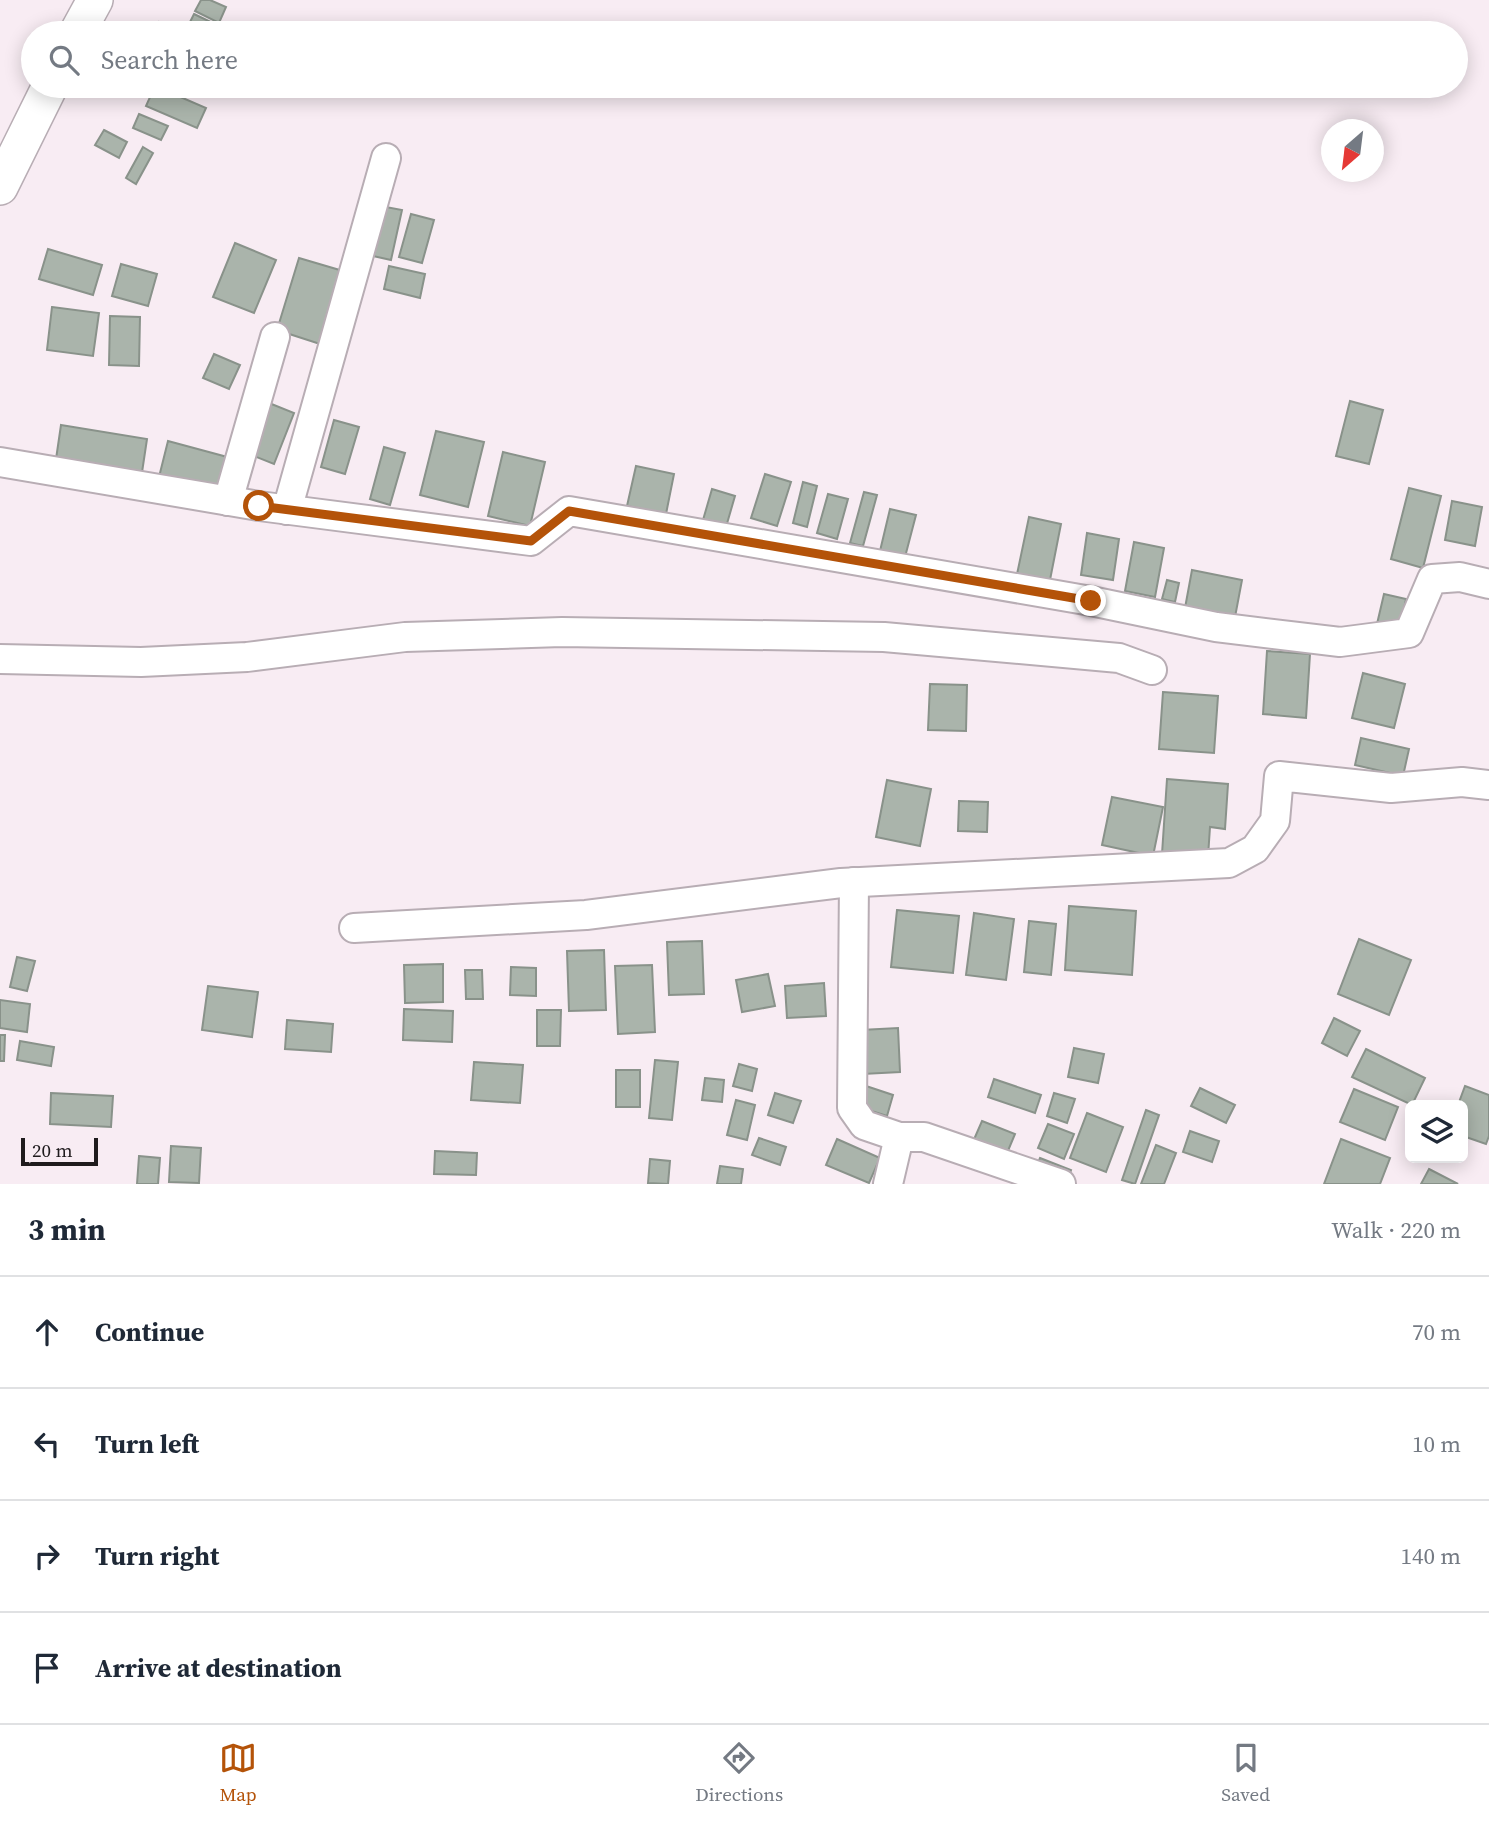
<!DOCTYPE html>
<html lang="en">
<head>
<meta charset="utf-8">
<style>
	body { margin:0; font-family:"Source Serif 4",serif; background:#f2f2f3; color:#1f2937 }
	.controls { position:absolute; right:21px; bottom:21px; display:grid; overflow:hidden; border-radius:10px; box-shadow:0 4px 18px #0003 }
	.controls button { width:63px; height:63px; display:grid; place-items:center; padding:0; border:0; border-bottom:2px solid #e0e1e3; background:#fff; color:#1f2937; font:35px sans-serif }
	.compass { position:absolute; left:1321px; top:119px; width:63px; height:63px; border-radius:50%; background:#fff; box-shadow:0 4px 18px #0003; rotate:208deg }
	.scale { position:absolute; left:21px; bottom:18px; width:77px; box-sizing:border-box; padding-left:7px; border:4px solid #1f1b1d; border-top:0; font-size:19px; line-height:24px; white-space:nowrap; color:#1f1b1d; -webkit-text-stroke:5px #f8ecf3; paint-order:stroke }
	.stop { position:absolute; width:21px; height:21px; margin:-16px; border:5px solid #b45309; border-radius:50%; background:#fff }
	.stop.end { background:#b45309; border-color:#fff; box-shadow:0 2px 7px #0008 }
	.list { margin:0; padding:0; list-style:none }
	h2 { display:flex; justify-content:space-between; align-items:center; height:91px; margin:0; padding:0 28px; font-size:30px }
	h2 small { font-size:23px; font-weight:400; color:#747a83 }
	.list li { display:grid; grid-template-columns:46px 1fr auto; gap:21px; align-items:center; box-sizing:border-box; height:112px; padding:0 28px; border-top:2px solid #e0e1e3 }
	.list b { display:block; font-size:26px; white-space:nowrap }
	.list em { font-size:23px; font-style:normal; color:#747a83 }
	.icon { flex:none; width:38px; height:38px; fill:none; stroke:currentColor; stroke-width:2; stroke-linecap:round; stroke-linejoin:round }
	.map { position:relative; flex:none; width:1489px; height:1184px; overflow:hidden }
	.search { position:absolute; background:#fff; box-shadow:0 4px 18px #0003; left:21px; right:21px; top:21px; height:77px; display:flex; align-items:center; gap:18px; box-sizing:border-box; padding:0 24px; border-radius:38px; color:#747a83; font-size:26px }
	.sheet { height:539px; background:#fff }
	nav { display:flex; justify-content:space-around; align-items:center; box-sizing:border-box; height:98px; border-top:2px solid #e0e1e3; background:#fff; font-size:19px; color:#747a83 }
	nav a { display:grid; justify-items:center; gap:4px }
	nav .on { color:#b45309 }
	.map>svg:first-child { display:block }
	.building { fill:#aab4ab; stroke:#89928a; stroke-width:2 }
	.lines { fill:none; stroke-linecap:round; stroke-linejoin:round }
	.minor-casing { stroke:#b8adb4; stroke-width:32 }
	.major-casing { stroke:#b8adb4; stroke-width:38 }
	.minor { stroke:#fff; stroke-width:28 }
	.major { stroke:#fff; stroke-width:35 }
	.route { stroke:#b45309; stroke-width:9 }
</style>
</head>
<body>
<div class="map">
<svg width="1489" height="1184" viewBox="0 0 1489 1184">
	<rect width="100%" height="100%" fill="#f8ecf3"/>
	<g class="building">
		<polygon points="201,0 210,0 226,7 219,23 195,11"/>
		<polygon points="194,14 217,25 213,33 203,33 188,26"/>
		<polygon points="159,22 182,33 154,33"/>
		<polygon points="155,86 206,108 197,128 146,106"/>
		<polygon points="139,114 168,126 161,140 133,128"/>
		<polygon points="104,130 127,142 119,158 95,145"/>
		<polygon points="143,147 153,153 136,184 126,178"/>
		<polygon points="375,205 402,210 391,260 364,254"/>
		<polygon points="411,214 434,220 422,263 399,257"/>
		<polygon points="235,243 276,260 254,313 213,297"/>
		<polygon points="48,249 102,265 93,295 39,279"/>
		<polygon points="299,258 343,271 320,344 277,330"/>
		<polygon points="121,264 157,274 148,306 112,296"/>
		<polygon points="389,266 425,274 420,298 384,289"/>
		<polygon points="52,307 99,313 93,356 47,350"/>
		<polygon points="110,316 140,317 139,366 109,365"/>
		<polygon points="214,354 240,365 229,389 203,378"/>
		<polygon points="1350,401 1383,410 1369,464 1336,456"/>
		<polygon points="269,403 294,413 274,464 249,454"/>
		<polygon points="334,420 359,427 345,474 321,467"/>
		<polygon points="61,425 147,439 141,479 55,466"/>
		<polygon points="436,431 484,442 468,507 420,495"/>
		<polygon points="168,441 231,458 221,493 159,477"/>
		<polygon points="384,447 405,453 390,505 370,499"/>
		<polygon points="503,452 545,462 530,526 488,516"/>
		<polygon points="636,466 674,474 666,514 627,506"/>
		<polygon points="765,474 791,482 777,526 751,518"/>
		<polygon points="803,482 817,486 807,527 793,523"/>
		<polygon points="1409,488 1441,496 1423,568 1391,559"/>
		<polygon points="712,489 735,496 726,527 703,520"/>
		<polygon points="864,492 877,495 863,546 850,543"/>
		<polygon points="828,494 848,499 837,539 817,533"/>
		<polygon points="1452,501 1482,507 1475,546 1445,540"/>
		<polygon points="890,509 916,515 905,557 880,551"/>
		<polygon points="1029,517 1061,524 1049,585 1016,579"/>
		<polygon points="1087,533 1119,539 1113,580 1081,575"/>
		<polygon points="1134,542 1164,548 1155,597 1125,591"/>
		<polygon points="1192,570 1242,580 1235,617 1185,608"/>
		<polygon points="1167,580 1179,583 1175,602 1162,599"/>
		<polygon points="1384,594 1406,599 1400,629 1377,624"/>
		<polygon points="1267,651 1310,654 1306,718 1263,714"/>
		<polygon points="1363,673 1405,684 1394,728 1352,718"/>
		<polygon points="930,684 967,685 966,731 928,730"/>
		<polygon points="1163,692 1218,696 1214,753 1159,749"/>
		<polygon points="1361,738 1409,749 1403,776 1355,765"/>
		<polygon points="1167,779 1228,784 1225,829 1210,827 1208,857 1162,854"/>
		<polygon points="887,780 931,789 920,846 876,837"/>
		<polygon points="1112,797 1163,807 1153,856 1102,845"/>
		<polygon points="959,801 988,802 987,832 958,831"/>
		<polygon points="1069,906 1136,911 1132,975 1065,970"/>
		<polygon points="897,910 959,916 953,973 891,967"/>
		<polygon points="974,913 1014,919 1006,980 966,975"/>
		<polygon points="1029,921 1056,924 1051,975 1024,972"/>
		<polygon points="1359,939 1411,960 1389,1015 1338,994"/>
		<polygon points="702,941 704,994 669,995 667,942"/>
		<polygon points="604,950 606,1010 569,1011 567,951"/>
		<polygon points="17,957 35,961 27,991 10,987"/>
		<polygon points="443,964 443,1002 405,1003 404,965"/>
		<polygon points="652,965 655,1032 618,1034 615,966"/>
		<polygon points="511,967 536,968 536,996 510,995"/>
		<polygon points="465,970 482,970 483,999 466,999"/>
		<polygon points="768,974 775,1006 742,1012 736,980"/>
		<polygon points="824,983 826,1016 787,1018 785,986"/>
		<polygon points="208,986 258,992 252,1037 202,1030"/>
		<polygon points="0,1000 30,1004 27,1032 0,1028"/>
		<polygon points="404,1009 453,1011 452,1042 403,1040"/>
		<polygon points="537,1010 561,1010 560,1046 537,1046"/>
		<polygon points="1334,1018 1360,1031 1347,1056 1322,1043"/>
		<polygon points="287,1020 333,1024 331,1052 285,1049"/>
		<polygon points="898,1028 900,1072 863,1074 861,1030"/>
		<polygon points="0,1035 5,1035 4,1061 0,1061"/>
		<polygon points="20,1041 54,1047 51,1066 17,1060"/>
		<polygon points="1074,1048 1104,1054 1098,1083 1068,1077"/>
		<polygon points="1366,1049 1425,1078 1412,1105 1352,1077"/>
		<polygon points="655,1060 678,1062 672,1120 649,1118"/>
		<polygon points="474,1062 523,1065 520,1103 471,1100"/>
		<polygon points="739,1064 757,1069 752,1091 733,1086"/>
		<rect x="616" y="1070" width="24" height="37"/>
		<polygon points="705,1078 724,1080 722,1102 702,1100"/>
		<polygon points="994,1079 1041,1095 1035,1113 988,1097"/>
		<polygon points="866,1086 893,1095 887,1116 859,1107"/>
		<polygon points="1465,1086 1489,1095 1489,1136 1486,1144 1463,1136 1463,1105 1458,1105"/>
		<polygon points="1200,1088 1235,1105 1226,1123 1191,1106"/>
		<polygon points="1354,1089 1398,1107 1385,1140 1340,1122"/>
		<polygon points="51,1093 113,1096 111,1127 50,1124"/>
		<polygon points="775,1093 801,1101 793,1123 768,1115"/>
		<polygon points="1054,1093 1075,1099 1067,1123 1047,1116"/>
		<polygon points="736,1100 755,1105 747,1140 727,1135"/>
		<polygon points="1146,1110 1159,1115 1135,1184 1122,1180"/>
		<polygon points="1087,1113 1123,1127 1106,1172 1070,1158"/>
		<polygon points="982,1121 1015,1134 1005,1158 972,1144"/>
		<polygon points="1048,1124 1074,1134 1064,1159 1038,1148"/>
		<polygon points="1190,1131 1219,1141 1212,1162 1183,1152"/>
		<polygon points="759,1138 786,1147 780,1165 752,1155"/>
		<polygon points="837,1139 880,1158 869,1183 826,1165"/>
		<polygon points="1341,1139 1390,1158 1380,1184 1324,1184"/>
		<polygon points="1156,1145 1176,1153 1164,1184 1141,1184"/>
		<polygon points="171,1146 201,1148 199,1183 169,1182"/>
		<polygon points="435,1151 477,1153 476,1175 434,1174"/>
		<polygon points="139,1156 160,1158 158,1184 137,1184"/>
		<polygon points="1040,1158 1071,1170 1067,1182 1035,1170"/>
		<polygon points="650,1159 670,1161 668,1184 648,1183"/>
		<polygon points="720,1166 743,1169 741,1184 717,1184"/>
		<polygon points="1429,1169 1458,1184 1421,1184"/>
	</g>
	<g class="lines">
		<defs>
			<g id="minor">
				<polyline points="0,462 259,506 531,541 569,511 1091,601 1216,627 1340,642 1409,633 1432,579 1460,577 1489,584"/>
				<polyline points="228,501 275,337"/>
				<polyline points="287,510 386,158"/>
				<polyline points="0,659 141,662 247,657 405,637 562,632 884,637 1119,658 1152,670"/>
				<polyline points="854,882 852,1108 864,1125 899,1137"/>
				<polyline points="354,928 586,915 841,883 1229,863 1255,849 1275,821 1279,776 1391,788 1462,782 1489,785"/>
				<polyline points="888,1184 899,1137 924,1137 1061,1184"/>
			</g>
			<g id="major">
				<polyline points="77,33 95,0"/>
				<polyline points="0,187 50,86"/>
			</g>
		</defs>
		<use href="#minor" class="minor-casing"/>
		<use href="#major" class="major-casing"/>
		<use href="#minor" class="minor"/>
		<use href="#major" class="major"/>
	</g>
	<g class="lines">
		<polyline class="route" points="259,506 531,541 569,511 1091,601"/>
	</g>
</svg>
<div class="controls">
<button><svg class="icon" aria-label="layers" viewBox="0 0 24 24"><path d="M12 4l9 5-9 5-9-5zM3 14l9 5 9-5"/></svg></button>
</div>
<svg class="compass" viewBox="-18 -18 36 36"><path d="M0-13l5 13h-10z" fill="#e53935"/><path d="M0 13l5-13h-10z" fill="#747a83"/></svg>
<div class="scale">20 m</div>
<div class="stop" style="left:259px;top:506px"></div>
<div class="stop end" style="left:1091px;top:601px"></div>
<div class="search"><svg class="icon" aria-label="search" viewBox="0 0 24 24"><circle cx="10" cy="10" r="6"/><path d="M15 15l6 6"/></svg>Search here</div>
</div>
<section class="sheet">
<h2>3 min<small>Walk · 220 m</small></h2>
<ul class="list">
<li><svg class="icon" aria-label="ahead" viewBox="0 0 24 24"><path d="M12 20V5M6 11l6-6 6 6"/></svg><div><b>Continue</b></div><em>70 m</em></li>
<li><svg class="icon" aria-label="left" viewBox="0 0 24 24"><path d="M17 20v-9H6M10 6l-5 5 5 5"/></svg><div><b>Turn left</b></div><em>10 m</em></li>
<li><svg class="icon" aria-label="right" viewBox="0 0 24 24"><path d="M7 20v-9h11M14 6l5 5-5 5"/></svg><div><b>Turn right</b></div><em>140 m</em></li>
<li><svg class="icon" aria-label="arrive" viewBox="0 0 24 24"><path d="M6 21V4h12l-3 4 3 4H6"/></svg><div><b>Arrive at destination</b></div></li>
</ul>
</section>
<nav>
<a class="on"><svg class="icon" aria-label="map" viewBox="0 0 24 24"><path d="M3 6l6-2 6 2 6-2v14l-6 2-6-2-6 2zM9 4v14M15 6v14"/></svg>Map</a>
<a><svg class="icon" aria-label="directions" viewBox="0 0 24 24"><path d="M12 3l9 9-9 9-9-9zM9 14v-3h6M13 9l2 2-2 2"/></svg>Directions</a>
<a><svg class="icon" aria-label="saved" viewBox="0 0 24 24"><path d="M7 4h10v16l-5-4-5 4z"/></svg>Saved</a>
</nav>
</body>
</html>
